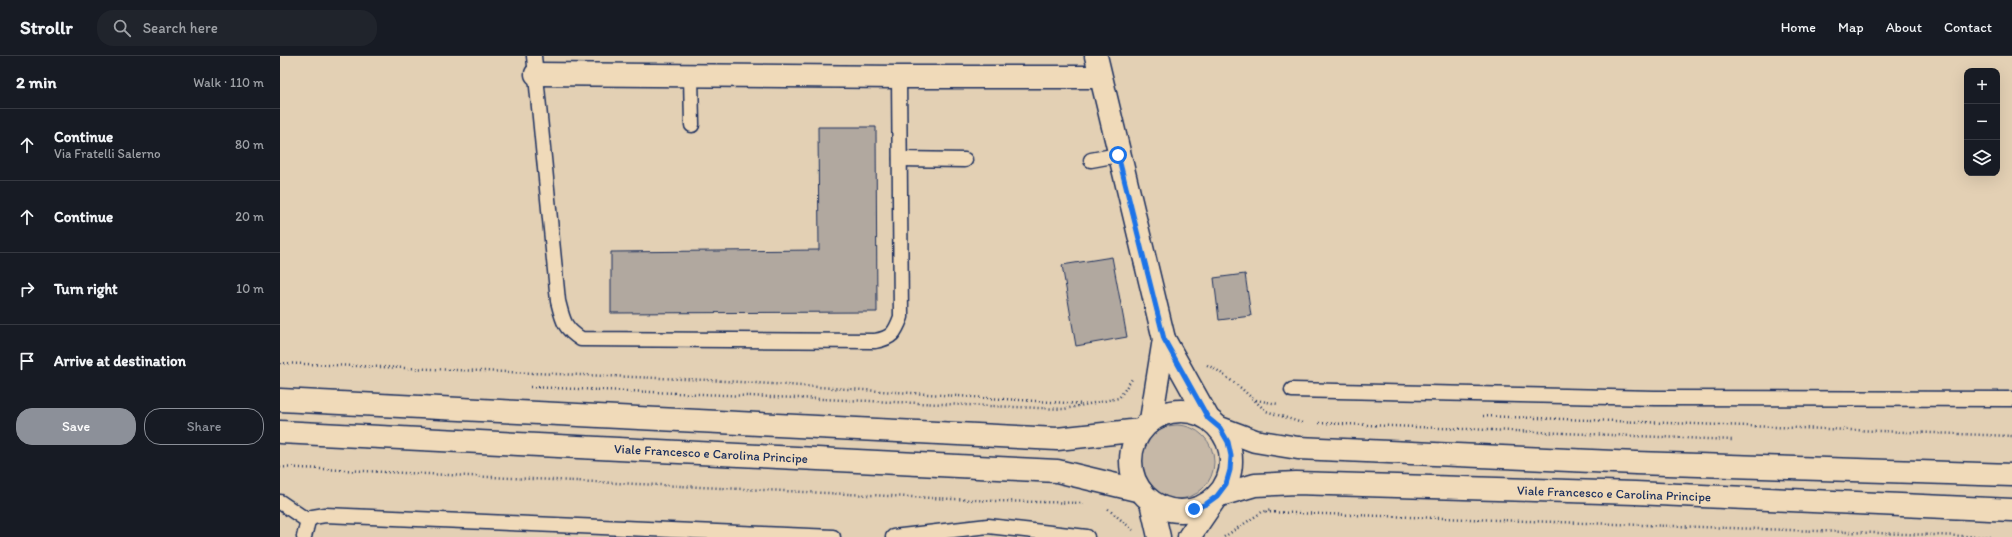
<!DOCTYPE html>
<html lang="en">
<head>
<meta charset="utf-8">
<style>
	body { margin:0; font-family:Itim,sans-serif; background:#20242c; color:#f1f3f6 }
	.controls { position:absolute; right:12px; top:12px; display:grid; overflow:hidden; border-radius:8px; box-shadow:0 4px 16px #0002 }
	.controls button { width:36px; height:36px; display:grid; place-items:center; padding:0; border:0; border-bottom:1px solid #363941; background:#171b24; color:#f1f3f6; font:20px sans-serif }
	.stop { position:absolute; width:12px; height:12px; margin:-9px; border:3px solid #1a73e8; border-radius:50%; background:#fff }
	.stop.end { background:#1a73e8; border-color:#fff; box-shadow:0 1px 4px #0008 }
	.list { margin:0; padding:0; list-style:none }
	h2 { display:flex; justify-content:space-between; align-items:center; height:52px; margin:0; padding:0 16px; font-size:17px }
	h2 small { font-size:13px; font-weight:400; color:#9ea1a6 }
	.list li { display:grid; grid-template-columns:26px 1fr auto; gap:12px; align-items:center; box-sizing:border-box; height:72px; padding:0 16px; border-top:1px solid #363941 }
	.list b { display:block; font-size:15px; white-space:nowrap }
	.list p { margin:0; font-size:13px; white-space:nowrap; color:#9ea1a6 }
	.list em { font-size:13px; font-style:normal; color:#9ea1a6 }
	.actions { display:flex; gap:8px; padding:12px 16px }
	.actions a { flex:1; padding:9px 0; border:1px solid #8c9099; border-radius:16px; text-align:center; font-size:14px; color:#8c9099 }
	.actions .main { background:#8c9099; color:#fff }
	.icon { flex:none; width:22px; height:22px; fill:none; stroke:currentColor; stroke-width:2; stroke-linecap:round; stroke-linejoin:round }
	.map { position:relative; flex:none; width:1732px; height:481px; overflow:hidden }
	header { display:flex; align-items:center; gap:24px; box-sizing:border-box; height:56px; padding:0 20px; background:#171b24; border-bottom:1px solid #363941 }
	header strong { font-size:19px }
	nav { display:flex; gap:22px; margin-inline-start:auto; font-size:14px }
	.search { width:280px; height:36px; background:#20242c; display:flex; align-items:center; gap:10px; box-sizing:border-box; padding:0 14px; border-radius:16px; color:#9ea1a6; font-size:15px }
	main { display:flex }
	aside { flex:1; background:#171b24 }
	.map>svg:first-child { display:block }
	.green { fill:#c6b8a7; stroke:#707482 }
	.building { fill:#b1a89f; stroke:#1b2f5e }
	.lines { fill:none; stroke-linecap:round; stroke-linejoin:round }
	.lane-casing { stroke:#1b2f5e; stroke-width:17 }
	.street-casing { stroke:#1b2f5e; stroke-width:25 }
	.secondary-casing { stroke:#1b2f5e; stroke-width:25 }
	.path { stroke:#1b2f5e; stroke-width:2.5; stroke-dasharray:1 3; stroke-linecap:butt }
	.lane { stroke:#f0dab9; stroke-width:14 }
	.street { stroke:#f0dab9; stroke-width:22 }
	.secondary { stroke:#f0dab9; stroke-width:22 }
	.route { stroke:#1a73e8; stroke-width:5 }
	.labels { text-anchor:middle; stroke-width:3; stroke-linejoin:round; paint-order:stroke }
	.street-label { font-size:13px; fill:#1b2f5e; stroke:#f0dab9 }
</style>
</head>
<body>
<header>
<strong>Strollr</strong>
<div class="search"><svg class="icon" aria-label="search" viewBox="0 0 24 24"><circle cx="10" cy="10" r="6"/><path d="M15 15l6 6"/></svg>Search here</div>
<nav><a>Home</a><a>Map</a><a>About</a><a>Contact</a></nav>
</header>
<main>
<aside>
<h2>2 min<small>Walk · 110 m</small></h2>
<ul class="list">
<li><svg class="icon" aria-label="ahead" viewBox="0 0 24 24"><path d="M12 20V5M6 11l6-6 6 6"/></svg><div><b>Continue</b><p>Via Fratelli Salerno</p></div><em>80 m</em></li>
<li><svg class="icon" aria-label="ahead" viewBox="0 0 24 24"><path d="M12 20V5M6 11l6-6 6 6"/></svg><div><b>Continue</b></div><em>20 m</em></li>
<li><svg class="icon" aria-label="right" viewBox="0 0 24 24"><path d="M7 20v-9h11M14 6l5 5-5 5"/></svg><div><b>Turn right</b></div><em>10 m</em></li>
<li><svg class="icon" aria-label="arrive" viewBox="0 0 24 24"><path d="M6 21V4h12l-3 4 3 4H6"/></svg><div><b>Arrive at destination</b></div></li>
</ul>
<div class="actions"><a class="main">Save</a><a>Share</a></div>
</aside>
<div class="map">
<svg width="1732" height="481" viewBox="0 0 1732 481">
	<rect width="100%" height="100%" fill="#e3d0b4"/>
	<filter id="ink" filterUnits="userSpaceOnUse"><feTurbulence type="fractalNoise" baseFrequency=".025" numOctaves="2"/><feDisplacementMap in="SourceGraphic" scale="8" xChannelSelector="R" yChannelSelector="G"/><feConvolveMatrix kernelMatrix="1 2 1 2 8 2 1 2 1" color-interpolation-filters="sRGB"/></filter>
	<g filter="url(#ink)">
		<circle class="green" cx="897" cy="406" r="37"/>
		<g class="building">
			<polygon points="538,71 596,71 597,256 331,257 331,196 539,194"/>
			<polygon points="832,201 847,281 796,290 782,209"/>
			<polygon points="965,218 971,260 939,264 934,222"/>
		</g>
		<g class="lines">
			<defs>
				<g id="lane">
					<path d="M254,0L278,245C283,265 284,272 301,283L595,285C612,282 615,277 621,261L619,21"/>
					<polyline points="411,19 412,69"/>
					<polyline points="620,103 685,104"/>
					<polyline points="811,104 838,99"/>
					<polyline points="1012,334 1375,342 1732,343"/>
					<polyline points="0,446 28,465"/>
					<polyline points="24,481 28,465 33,461 45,459 553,481"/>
					<polyline points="613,481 708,470 807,481"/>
				</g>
				<g id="street">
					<polyline points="256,18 619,21 820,21"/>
					<polyline points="871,446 879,481"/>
					<polyline points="909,481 937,440"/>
				</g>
				<g id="secondary">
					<polyline points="816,0 884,283 928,362"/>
					<polyline points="0,344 777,383 861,374"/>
					<circle cx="901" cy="405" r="50"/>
					<polyline points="871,364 884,283"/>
					<polyline points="940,372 975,385 1018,392 1356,407 1732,419"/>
					<polyline points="0,376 777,415 861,435"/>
					<polyline points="937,440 975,429 1016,427 1355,437 1732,454"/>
				</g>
			</defs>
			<use href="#lane" class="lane-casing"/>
			<use href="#street" class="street-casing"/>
			<use href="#secondary" class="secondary-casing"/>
			<g class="path">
				<polyline points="0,307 429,324 802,348"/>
				<polyline points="927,309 937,314 961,332 986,355 1022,367"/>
				<polyline points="250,331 784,353 839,342 852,323"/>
				<polyline points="976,344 998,348"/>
				<polyline points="1203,360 1732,380"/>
				<polyline points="1039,367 1453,384"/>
				<polyline points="0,411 715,445 804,447"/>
				<polyline points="828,453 853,474"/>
				<polyline points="986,456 1712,481"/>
				<polyline points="944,481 982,456 992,454"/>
			</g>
			<use href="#lane" class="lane"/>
			<use href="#street" class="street"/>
			<use href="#secondary" class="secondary"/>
		</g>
	</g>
	<g class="lines" filter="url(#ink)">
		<polyline class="route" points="838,99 884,283 928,362 940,372 948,386 951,400 950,414 946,428 937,440 926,448 914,453"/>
	</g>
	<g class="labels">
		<g class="street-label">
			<text transform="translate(431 397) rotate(3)" y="5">Viale Francesco e Carolina Principe</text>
			<text transform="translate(1334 437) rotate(2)" y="5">Viale Francesco e Carolina Principe</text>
		</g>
	</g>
</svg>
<div class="controls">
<button>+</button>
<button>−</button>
<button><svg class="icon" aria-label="layers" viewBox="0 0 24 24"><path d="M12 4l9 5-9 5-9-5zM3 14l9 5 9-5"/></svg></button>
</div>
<div class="stop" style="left:838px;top:99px"></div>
<div class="stop end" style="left:914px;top:453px"></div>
</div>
</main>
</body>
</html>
